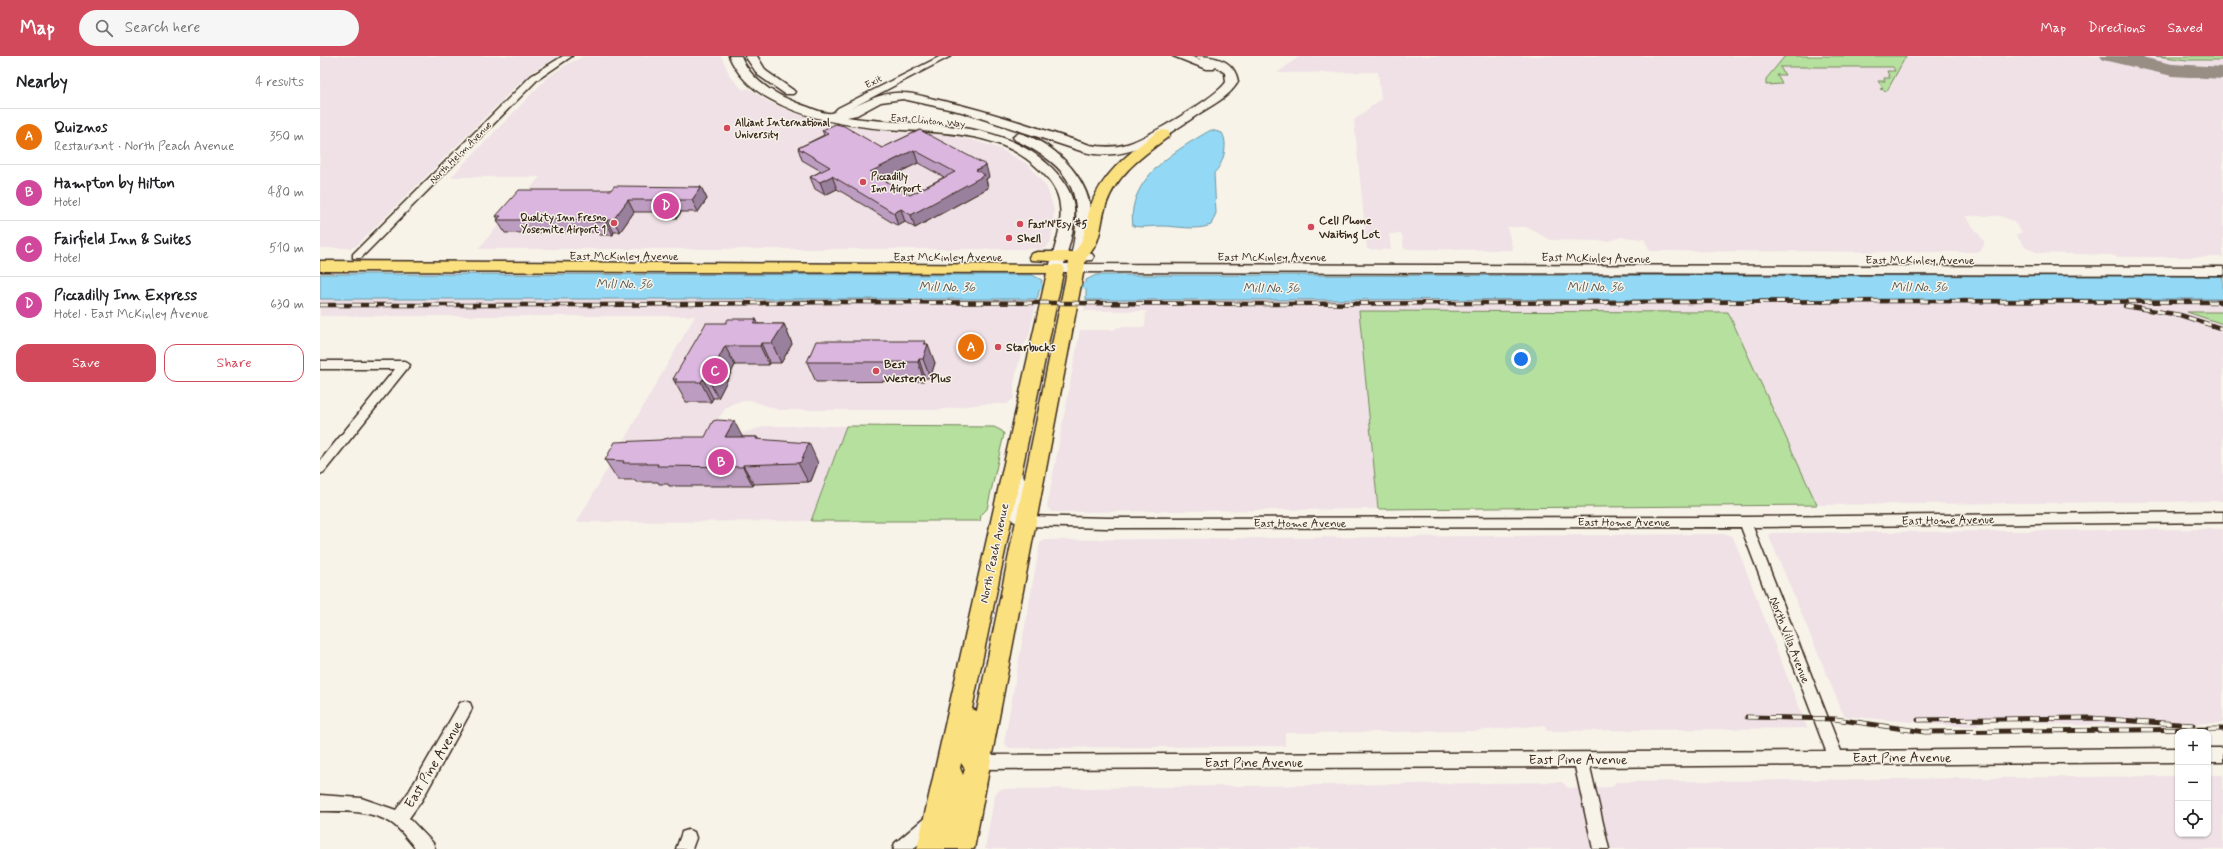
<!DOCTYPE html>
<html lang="en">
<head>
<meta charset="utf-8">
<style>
	body { margin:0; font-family:Mynerve,sans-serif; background:#f6f6f6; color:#202124 }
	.controls { position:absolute; right:12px; bottom:12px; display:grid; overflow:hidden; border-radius:8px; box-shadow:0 1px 3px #0004 }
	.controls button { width:36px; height:36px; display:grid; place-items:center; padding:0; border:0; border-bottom:1px solid #e0e0e0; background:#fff; color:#202124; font:20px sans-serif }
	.you { position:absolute; left:1201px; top:303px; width:14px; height:14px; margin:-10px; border:3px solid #fff; border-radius:50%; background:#1a73e8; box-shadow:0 0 0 6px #1a73e833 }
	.badge { display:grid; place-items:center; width:26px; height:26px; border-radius:50%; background:#d1495b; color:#fff; font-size:13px; font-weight:700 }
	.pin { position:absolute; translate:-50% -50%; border:2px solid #fff; box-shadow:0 1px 4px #0006 }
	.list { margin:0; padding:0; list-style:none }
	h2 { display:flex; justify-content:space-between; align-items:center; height:52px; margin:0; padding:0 16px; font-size:17px }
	h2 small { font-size:13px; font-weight:400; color:#757577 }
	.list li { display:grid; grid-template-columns:26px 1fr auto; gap:12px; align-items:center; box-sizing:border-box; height:56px; padding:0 16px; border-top:1px solid #e0e0e0 }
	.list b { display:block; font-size:15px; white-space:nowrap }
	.list p { margin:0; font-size:13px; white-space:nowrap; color:#757577 }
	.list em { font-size:13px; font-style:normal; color:#757577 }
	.actions { display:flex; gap:8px; padding:12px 16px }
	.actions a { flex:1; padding:9px 0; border:1px solid #d1495b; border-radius:12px; text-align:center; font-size:14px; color:#d1495b }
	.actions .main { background:#d1495b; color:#fff }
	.icon { flex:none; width:22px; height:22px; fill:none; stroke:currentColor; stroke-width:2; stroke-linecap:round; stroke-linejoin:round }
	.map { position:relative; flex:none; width:1903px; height:793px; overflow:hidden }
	header { display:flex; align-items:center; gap:24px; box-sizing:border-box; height:56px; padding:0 20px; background:#d1495b; color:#fff }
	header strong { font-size:19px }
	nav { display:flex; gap:22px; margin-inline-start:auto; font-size:14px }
	.search { width:280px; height:36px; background:#f6f6f6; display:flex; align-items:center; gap:10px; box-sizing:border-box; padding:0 14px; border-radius:22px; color:#757577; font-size:15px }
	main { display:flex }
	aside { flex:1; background:#fff }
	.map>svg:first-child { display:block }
	.built { fill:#efe1e6 }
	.green { fill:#b5e09e; stroke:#78855e }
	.water { fill:#93d9f5; stroke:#70939f }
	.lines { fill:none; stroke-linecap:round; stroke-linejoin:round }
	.canal { fill:#93d9f5; fill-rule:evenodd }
	.taxiway { fill:#998e83; fill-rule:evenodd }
	.street-casing { stroke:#3b2a1e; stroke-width:3 }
	.secondary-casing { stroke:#3b2a1e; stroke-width:3 }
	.primary-casing { stroke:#3b2a1e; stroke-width:3 }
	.street { fill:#f7f3e8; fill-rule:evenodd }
	.secondary { fill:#f7f3e8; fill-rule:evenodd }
	.primary { fill:#fbe080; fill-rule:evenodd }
	.rail-far1-casing { stroke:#3b2a1e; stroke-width:4.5 }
	.rail-casing { stroke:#3b2a1e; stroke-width:5 }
	.rail-far1 { stroke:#f7f3e8; stroke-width:3; stroke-dasharray:8; stroke-linecap:butt }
	.rail { stroke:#f7f3e8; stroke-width:3.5; stroke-dasharray:11; stroke-linecap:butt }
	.wall { fill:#bc9dc1; stroke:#3b2a1e; fill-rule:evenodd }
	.shaded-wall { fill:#99809d; stroke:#3b2a1e }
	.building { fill:#dbb7e0; stroke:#3b2a1e; fill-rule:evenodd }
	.poi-dot { fill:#d1495b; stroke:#f7f3e8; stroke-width:1.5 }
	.labels { text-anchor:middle; stroke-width:3; stroke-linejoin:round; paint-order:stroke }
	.far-street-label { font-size:10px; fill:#3b2a1e; stroke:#f7f3e8 }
	.far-poi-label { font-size:10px; font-weight:bold; fill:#3b2a1e; stroke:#f7f3e8; text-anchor:start }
	.poi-label { font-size:12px; font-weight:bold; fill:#3b2a1e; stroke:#f7f3e8; text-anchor:start }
	.street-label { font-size:12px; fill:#3b2a1e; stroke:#f7f3e8 }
	.water-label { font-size:13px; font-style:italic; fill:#515654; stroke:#f7f3e8 }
	.near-street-label { font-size:14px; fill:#3b2a1e; stroke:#f7f3e8 }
</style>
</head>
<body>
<header>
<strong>Map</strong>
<div class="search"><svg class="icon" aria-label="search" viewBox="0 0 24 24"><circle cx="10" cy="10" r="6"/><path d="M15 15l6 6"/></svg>Search here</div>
<nav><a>Map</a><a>Directions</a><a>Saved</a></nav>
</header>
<main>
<aside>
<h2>Nearby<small>4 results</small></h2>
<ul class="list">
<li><span class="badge" style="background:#e8710a">A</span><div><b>Quiznos</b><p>Restaurant · North Peach Avenue</p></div><em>350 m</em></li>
<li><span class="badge" style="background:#d1479c">B</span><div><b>Hampton by Hilton</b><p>Hotel</p></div><em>480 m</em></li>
<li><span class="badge" style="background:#d1479c">C</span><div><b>Fairfield Inn &amp; Suites</b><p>Hotel</p></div><em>510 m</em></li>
<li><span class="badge" style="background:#d1479c">D</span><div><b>Piccadilly Inn Express</b><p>Hotel · East McKinley Avenue</p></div><em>630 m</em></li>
</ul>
<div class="actions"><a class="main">Save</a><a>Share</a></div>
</aside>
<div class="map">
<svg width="1903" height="793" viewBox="0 0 1903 793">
	<rect width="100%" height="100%" fill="#f7f3e8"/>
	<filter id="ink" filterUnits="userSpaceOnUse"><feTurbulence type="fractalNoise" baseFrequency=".025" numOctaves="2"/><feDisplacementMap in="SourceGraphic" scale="8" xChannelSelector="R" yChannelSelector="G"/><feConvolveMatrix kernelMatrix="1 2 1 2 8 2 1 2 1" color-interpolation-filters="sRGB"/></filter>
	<g filter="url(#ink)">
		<g class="built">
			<polygon points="0,0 239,0 215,14 200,26 36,190 31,192 0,192"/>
			<polygon points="264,0 401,0 410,20 423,34 428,32 449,46 474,57 521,70 571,76 625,79 649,83 678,92 709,109 727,132 734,154 731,185 726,192 720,193 158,193 220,121 131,121 227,22 244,10"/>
			<polygon points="980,0 1903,0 1903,201 1797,201 1792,199 1719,197 1706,192 1696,179 1702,176 1693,165 1680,160 1645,160 1664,185 1664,189 1660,196 1330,195 1324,183 1301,181 1289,185 1231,184 1206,171 1187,171 1193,194 1084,193 1082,178 1069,178 1071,194 1047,193 1034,64 1061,43 1058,16 957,17"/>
			<polygon points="1788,241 1903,243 1903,256 1867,256 1903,268 1903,445 1497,449 1408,256 1039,255 1058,453 732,456 727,451 760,274 794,274 798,271 825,271 826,255 764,255 766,244"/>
			<polygon points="0,243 509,242 717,243 709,280 702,293 694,327 694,342 687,348 661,348 618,354 459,354 430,344 414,347 405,353 396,366 416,379 446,370 526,370 491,465 257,466 375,260 0,260"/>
			<polygon points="1903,473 1903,667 1747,669 1654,660 1659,670 1636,670 1524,660 1449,480 1452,477"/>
			<polygon points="1407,478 1413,481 1487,672 1227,675 1225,669 1154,675 965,677 965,690 689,692 684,687 720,487 725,484"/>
			<polygon points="1888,719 1903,719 1903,793 665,793 675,738 681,733 1242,726 1248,732 1292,731 1296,726 1858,720 1858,778 1888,778"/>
		</g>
		<g class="green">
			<polygon points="1465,0 1586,0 1567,35 1560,33 1563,32 1558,25 1565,25 1564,22 1570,22 1567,15 1575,15 1573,11 1460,11 1465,19 1457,19 1462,28 1446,29 1446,23"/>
			<polygon points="1836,0 1903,0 1903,4 1867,4"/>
			<polygon points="1039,255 1408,256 1497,449 1058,453"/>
			<polygon points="1867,256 1903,256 1903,268"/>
			<polygon points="526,370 674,371 682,375 684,378 667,453 661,459 660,465 491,465"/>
		</g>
		<g class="water">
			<path d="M891,74L902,77C909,88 903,109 894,117L896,157L891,169C875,175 858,170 841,170C831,170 823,172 813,170C806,123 856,94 891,74Z"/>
			<polygon points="0,218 712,219 722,224 717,243 0,243"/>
			<polygon points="776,219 1903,220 1903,243 766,244 766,224"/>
		</g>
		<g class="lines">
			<polygon class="canal" points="782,227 787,230 786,232 704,234 699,231 704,228"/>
			<polygon class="taxiway" points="1780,0 1817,0 1852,8 1903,11 1903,23 1852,20 1783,4"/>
			<defs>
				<g id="street">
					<polygon points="243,0 252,0 217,24 41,202 33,202 33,198 211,20"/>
					<polygon points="621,0 631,0 524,56 516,63 509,61 518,52"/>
					<polygon points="0,305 84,305 90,309 4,416 0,418 0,405 75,313 0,313"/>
					<polygon points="692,407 696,409 706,424 701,458 706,460 787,462 1425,461 1903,456 1903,466 1433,471 1521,695 1858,692 1858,706 1270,711 1289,793 1273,793 1255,711 658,713 653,711 650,706 653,701 658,699 1506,695 1421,471 787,472 705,470 693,465 689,459 694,424 686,412 688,409"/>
					<path d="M145,645L150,647L152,652L150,657L102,744L89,762L113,787L115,793H96C89,785 81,774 73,768C52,754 24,755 0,755V739L41,742L76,754L90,734L140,647Z"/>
					<rect x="1888" y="692" width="15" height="14"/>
					<polygon points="613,757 619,760 621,765 619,770 593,793 573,793 575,787 607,760"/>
					<polygon points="368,774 374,776 376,782 372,793 356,793 362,776"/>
				</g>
				<g id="secondary">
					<path d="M409,0H421C432,28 462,42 488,51C495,54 505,58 512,57C537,54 556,35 583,37C595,37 608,42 619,44C670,55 720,73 770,89C782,91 794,92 807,88C825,83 897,41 906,26L905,17L895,10L894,13H886L853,0H870L881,4L875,0C895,0 915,4 918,26C909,41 894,48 880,57C845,81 808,107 764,96L642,56L583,43L561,46L537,59L527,61C596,72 678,59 732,112C742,122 752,136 754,151C756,170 749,189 744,208L1903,211V219L736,216L729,212C734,192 743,171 740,150C739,135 730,124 720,114C680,74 619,77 566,73C527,70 485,63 450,43C432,33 417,19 409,0Z"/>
					<polygon points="425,0 437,0 446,15 473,34 475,36 473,38 465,38 438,19"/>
					<path d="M699,77C733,86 766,119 771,154C773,168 769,183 766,197L772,198L774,201L772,204L758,205L751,201C765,138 754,112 695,84L693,81Z"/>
				</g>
				<path id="primary" d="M843,74L848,75L850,78L848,81C823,100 797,117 786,149C779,171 783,184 766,202L654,793H597L727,217L0,215V205L742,209L744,212L652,653L657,655L749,206L711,204L709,201L711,198L717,196H754C767,183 765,165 771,149C784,115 811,96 838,75ZM641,707L645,713L643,719L640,712Z"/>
			</defs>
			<use href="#street" class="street-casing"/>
			<use href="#secondary" class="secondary-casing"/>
			<use href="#primary" class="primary-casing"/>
			<use href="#street" class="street"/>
			<use href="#secondary" class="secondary"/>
			<use href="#primary" class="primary"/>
			<defs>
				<g id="rail-far1">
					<polyline points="0,249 283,249 521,246 945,248 1590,245 1903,246"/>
					<polyline points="1805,250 1860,259 1903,273"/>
				</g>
				<g id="rail">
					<polyline points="1427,661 1515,663 1605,676 1903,673"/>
					<polyline points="1598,664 1770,662 1873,669"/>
				</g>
			</defs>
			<use href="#rail-far1" class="rail-far1-casing"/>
			<use href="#rail" class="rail-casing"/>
			<use href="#rail-far1" class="rail-far1"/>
			<use href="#rail" class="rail"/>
		</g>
		<g class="wall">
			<path d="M502,74L562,92L600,74L669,121L666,123L668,132L595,172L585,166L578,170L517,133L505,139L495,133L490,121L501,115L482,104L478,92L504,79ZM598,107L624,121L590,139L564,124Z"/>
			<polygon points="381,131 387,143 378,156 361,156 357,162 341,162 338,156 314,156 300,176 294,176 293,179 279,179 278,176 185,177 177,164 178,163 176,160 291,134"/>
			<polygon points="436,263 438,268 464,268 472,288 461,307 450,307 449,309 415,309 398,342 393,342 391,346 366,346 353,323 406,267"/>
			<polygon points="606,288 615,307 610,322 605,322 604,325 496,326 487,306"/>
			<polygon points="422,381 437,381 438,383 498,407 491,425 488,426 434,428 433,430 349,430 348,428 339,428 338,426 316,426 314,424 298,424 285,404"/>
		</g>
		<g class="shaded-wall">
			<polygon points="594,94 598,107 554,129 550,116"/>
			<polygon points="666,109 669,121 666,123 668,132 595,172 591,159 656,114"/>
			<polygon points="512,120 517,133 505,139 500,126"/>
			<polygon points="381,131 387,143 378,156 372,144"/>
			<polygon points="308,144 314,156 300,176 293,164"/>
			<polygon points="355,144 361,156 357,162 351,150"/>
			<polygon points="581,153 585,166 578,170 574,157"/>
			<polygon points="287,164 294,176 293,179 286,166"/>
			<polygon points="436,263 445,283 434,268"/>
			<polygon points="464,268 472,288 461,307 452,287"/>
			<polygon points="605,285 607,291 608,288 615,307 610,322 603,303 604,288"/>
			<polygon points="441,287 450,307 449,309 440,290"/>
			<polygon points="405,290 415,309 398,342 388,323"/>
			<polygon points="599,303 605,322 604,325 598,306"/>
			<polygon points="383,323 393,342 391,346 381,326"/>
			<polygon points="414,365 424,384 405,381"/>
			<polygon points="489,387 498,407 491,425 488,426 478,407"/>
			<polygon points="423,409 434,428 433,430 423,411"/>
		</g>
		<g class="building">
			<path d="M516,68L524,70L562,92L600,74L666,109L656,114L665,119L591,159L581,153L574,157L512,120L500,126L490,121L510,111L478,92L508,78L502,74ZM594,94L635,116L590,139L550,116Z"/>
			<polygon points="294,130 381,131 372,144 355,144 351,150 335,150 339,144 308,144 293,164 287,164 286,166 272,166 274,164 177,164 181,160 176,160 199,134 291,134"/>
			<polygon points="408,263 436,263 434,268 464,268 452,287 441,287 440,290 405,290 388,323 383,323 381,326 355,326 357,323 353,323 386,267 406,267"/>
			<polygon points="496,285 605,285 604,288 608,288 603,303 599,303 598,306 487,306"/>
			<polygon points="397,364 414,365 405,381 437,381 436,383 489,387 481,406 478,407 423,409 423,411 337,410 338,408 326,408 327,407 303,407 304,405 285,404 295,386 340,384 353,381 385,381 393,365"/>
		</g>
	</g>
	<g class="poi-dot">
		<circle cx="407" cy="72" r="4"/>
		<circle cx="543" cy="126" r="4"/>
		<circle cx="294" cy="167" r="4"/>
		<circle cx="700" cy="168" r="4"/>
		<circle cx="991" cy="171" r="4"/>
		<circle cx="689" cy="182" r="4"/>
		<circle cx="678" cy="291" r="4"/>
		<circle cx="556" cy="315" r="4"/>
	</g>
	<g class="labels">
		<g class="far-street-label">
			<text transform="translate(553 25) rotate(-27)" y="4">Exit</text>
			<text transform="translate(608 64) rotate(5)" y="4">East Clinton Way</text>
			<text transform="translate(140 96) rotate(-45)" y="4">North Helm Avenue</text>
		</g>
		<g class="far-poi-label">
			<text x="415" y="70">Alliant International<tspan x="415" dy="12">University</tspan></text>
			<text x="551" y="124">Piccadilly<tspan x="551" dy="12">Inn Airport</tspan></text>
			<text x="286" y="165" text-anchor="end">Quality Inn Fresno<tspan x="286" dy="12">Yosemite Airport 1</tspan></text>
			<text x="708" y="172">Fast'N'Esy #5</text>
		</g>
		<g class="poi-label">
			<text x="999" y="168">Cell Phone<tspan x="999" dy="14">Waiting Lot</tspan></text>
			<text x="697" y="186">Shell</text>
			<text x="686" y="295">Starbucks</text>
			<text x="564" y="312">Best<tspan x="564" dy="14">Western Plus</tspan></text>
		</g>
		<g class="street-label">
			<text x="304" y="204">East McKinley Avenue</text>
			<text x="628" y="205">East McKinley Avenue</text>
			<text x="952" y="205">East McKinley Avenue</text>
			<text transform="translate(1276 202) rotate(1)" y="4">East McKinley Avenue</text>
			<text x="1600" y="208">East McKinley Avenue</text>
			<text transform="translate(1628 464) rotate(-1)" y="4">East Home Avenue</text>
			<text x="1304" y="470">East Home Avenue</text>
			<text x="980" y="471">East Home Avenue</text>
			<text transform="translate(674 497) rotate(-78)" y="4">North Peach Avenue</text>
			<text transform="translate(1470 584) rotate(69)" y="4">North Villa Avenue</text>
		</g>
		<g class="water-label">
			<text x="304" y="232">Mill No. 36</text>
			<text transform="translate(627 230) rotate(1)" y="5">Mill No. 36</text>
			<text x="1275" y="235">Mill No. 36</text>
			<text x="1599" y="235">Mill No. 36</text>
			<text x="951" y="236">Mill No. 36</text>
		</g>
		<g class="near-street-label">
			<text x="1582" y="706">East Pine Avenue</text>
			<text x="1258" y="708">East Pine Avenue</text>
			<text x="934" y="711">East Pine Avenue</text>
			<text transform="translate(113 708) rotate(-59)" y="5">East Pine Avenue</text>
		</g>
	</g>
</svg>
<div class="controls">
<button>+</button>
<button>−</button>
<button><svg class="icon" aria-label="locate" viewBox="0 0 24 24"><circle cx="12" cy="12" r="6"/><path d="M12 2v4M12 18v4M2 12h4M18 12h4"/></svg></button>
</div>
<div class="you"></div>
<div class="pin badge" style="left:651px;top:291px;background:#e8710a">A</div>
<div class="pin badge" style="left:401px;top:406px;background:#d1479c">B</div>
<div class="pin badge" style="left:395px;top:315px;background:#d1479c">C</div>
<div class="pin badge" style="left:346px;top:150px;background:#d1479c">D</div>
</div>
</main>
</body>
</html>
